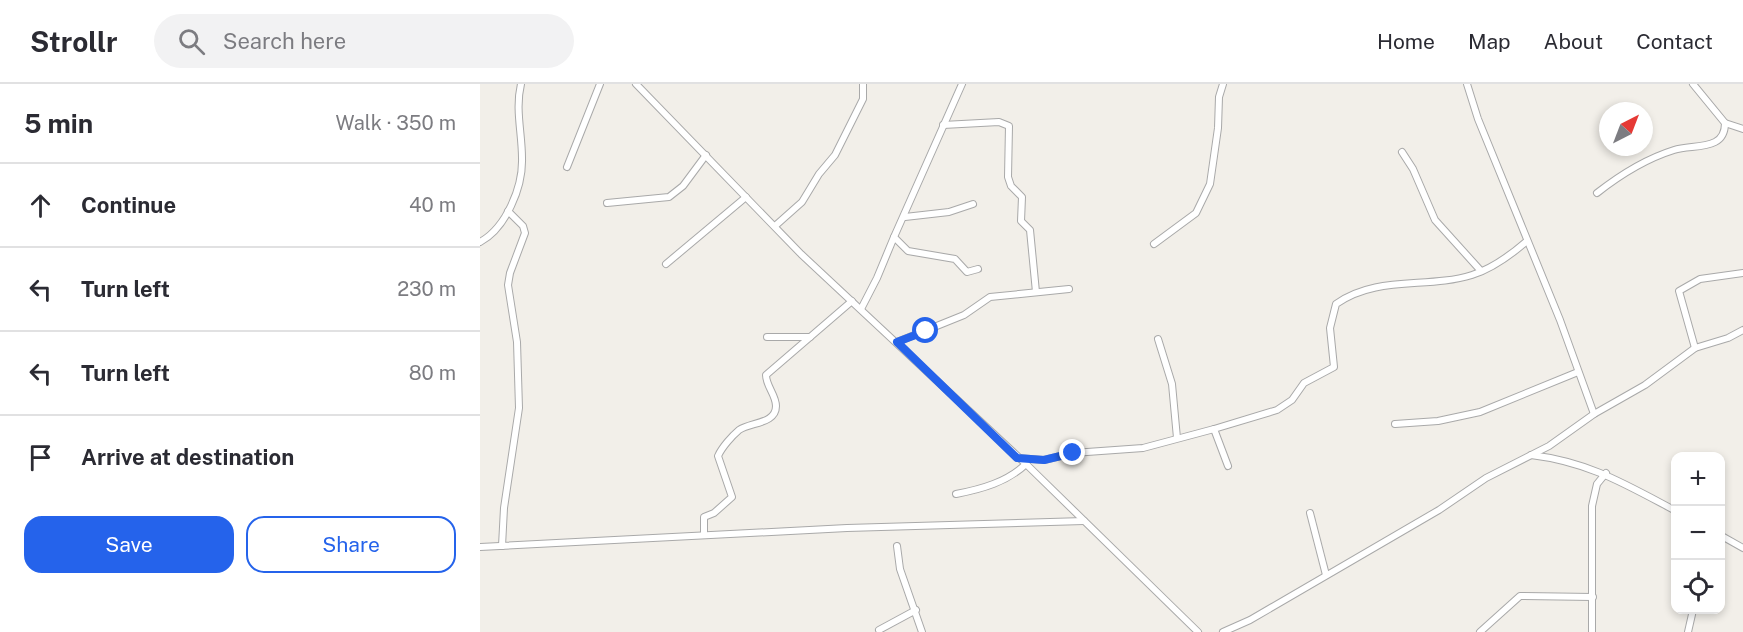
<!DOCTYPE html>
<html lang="en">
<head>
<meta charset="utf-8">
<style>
	body { margin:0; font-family:"Public Sans",sans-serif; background:#f2f2f3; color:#2b2b33 }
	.controls { position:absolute; right:18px; bottom:18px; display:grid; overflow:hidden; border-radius:12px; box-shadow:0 3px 9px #0003 }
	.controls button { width:54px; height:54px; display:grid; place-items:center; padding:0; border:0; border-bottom:2px solid #e1e1e2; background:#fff; color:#2b2b33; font:30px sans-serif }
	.compass { position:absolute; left:1119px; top:18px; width:54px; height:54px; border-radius:50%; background:#fff; box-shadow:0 3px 9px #0003; rotate:42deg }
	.stop { position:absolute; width:18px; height:18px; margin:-14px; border:4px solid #2563eb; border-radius:50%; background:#fff }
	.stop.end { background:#2563eb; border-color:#fff; box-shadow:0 2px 6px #0008 }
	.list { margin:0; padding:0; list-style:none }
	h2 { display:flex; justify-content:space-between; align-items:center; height:78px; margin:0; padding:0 24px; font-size:26px }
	h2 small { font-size:20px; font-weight:400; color:#7c7c81 }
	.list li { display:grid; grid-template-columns:39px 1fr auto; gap:18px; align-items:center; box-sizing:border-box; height:84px; padding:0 24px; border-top:2px solid #e1e1e2 }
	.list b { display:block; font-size:22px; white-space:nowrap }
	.list em { font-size:20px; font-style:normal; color:#7c7c81 }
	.actions { display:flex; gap:12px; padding:18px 24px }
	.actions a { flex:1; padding:14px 0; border:2px solid #2563eb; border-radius:18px; text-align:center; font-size:21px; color:#2563eb }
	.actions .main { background:#2563eb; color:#fff }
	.icon { flex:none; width:33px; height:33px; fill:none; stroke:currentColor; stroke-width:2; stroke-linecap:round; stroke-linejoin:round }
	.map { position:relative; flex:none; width:1263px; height:548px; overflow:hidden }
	header { display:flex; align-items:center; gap:36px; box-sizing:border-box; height:84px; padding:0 30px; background:#fff; border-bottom:2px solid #e1e1e2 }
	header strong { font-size:28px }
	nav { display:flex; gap:33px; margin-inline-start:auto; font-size:21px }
	.search { width:420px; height:54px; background:#f2f2f3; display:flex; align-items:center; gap:15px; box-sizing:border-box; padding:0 21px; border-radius:33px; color:#7c7c81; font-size:22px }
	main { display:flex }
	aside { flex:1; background:#fff }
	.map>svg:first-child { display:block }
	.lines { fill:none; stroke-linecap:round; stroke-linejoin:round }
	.street-casing { stroke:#a9a9a9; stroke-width:8 }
	.street { stroke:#fff; stroke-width:6 }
	.route { stroke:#2563eb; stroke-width:8 }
</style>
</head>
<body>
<header>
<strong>Strollr</strong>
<div class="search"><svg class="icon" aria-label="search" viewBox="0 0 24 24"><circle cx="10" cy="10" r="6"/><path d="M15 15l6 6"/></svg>Search here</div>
<nav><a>Home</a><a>Map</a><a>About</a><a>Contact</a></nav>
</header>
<main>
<aside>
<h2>5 min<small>Walk · 350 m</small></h2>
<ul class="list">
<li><svg class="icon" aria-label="ahead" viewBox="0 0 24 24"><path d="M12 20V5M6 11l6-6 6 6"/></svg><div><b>Continue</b></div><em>40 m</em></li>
<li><svg class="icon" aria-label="left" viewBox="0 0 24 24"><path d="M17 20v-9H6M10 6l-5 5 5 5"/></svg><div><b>Turn left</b></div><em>230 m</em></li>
<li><svg class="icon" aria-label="left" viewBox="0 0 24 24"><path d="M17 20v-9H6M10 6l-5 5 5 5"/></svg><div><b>Turn left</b></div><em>80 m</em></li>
<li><svg class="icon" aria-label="arrive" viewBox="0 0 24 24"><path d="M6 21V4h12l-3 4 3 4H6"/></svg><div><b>Arrive at destination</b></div></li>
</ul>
<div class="actions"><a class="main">Save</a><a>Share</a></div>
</aside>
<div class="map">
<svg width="1263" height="548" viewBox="0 0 1263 548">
	<rect width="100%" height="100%" fill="#f2efe9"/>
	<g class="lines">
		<defs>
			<g id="street">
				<polyline points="156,0 321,170 546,380 718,548"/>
				<polyline points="482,0 414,153 428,167 475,175 487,188 498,185"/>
				<polyline points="987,0 998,35 1080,236 1114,330"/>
				<polyline points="1245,39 1263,45"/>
				<polyline points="463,41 519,38 529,42 528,93 531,102 542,113 541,137 550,146 556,208"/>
				<polyline points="922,68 933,85 955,136 1001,187"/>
				<polyline points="87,83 120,0"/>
				<path d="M1117,109C1140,91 1165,75 1194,66C1207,62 1223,64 1235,58C1243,54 1245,47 1245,39L1213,0"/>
				<polyline points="127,119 189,113 203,102 226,71"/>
				<polyline points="425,133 469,128 493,120"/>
				<polyline points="295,142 322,118 339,90 355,71 383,15 383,0"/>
				<path d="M0,158C26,144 43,103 42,74C42,49 35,25 41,0"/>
				<polyline points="674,160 716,129 730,100 738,44 739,13 743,0"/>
				<polyline points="186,180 266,113"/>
				<polyline points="381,225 397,194 414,153"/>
				<polyline points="287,253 330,253"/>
				<polyline points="678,255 692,300 697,354"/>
				<polyline points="417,258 484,231 510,213 589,205"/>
				<polyline points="1215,264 1199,207 1220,195 1263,189"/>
				<polyline points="915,340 958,337 1000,328 1098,288"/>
				<path d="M1051,371C1109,378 1145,400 1196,427"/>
				<polyline points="538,374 564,376 593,369 663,364 734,345"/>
				<path d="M748,382L734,345L797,326L812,316L824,299L854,283L850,244L856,220C897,191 947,205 992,191C1011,185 1032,170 1047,157"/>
				<path d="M476,410C502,405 527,398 546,380"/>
				<polyline points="830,429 846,491"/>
				<path d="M224,451V433L234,429L252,413L238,372C242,363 252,352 259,346C271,338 296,340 296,322C296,311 286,302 286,291L372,217"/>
				<polyline points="1240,451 1263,464"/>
				<polyline points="22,462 24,424 39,324 37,258 28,201 30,189 45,149 43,142 28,127"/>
				<polyline points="417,462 420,485 442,548"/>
				<polyline points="0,463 367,444 604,437"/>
				<polyline points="399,546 436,526"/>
				<polyline points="743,548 770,536 959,426 1006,394 1069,362 1114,330 1165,301 1215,264 1248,254 1263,246"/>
				<polyline points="1000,548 1040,512 1113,513"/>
				<polyline points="1112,548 1112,422 1117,400 1126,389"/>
				<polyline points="1208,548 1213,526"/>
			</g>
		</defs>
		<use href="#street" class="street-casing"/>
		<use href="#street" class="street"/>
	</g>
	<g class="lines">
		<polyline class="route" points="446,247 417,258 537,374 564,376 593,369"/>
	</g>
</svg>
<div class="controls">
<button>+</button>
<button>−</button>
<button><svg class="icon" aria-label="locate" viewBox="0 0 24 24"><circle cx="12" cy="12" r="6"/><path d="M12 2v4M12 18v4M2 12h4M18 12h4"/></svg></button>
</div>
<svg class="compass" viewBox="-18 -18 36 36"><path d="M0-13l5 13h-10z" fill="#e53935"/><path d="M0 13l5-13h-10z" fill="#7c7c81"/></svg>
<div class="stop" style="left:446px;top:247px"></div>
<div class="stop end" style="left:593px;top:369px"></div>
</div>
</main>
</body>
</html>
